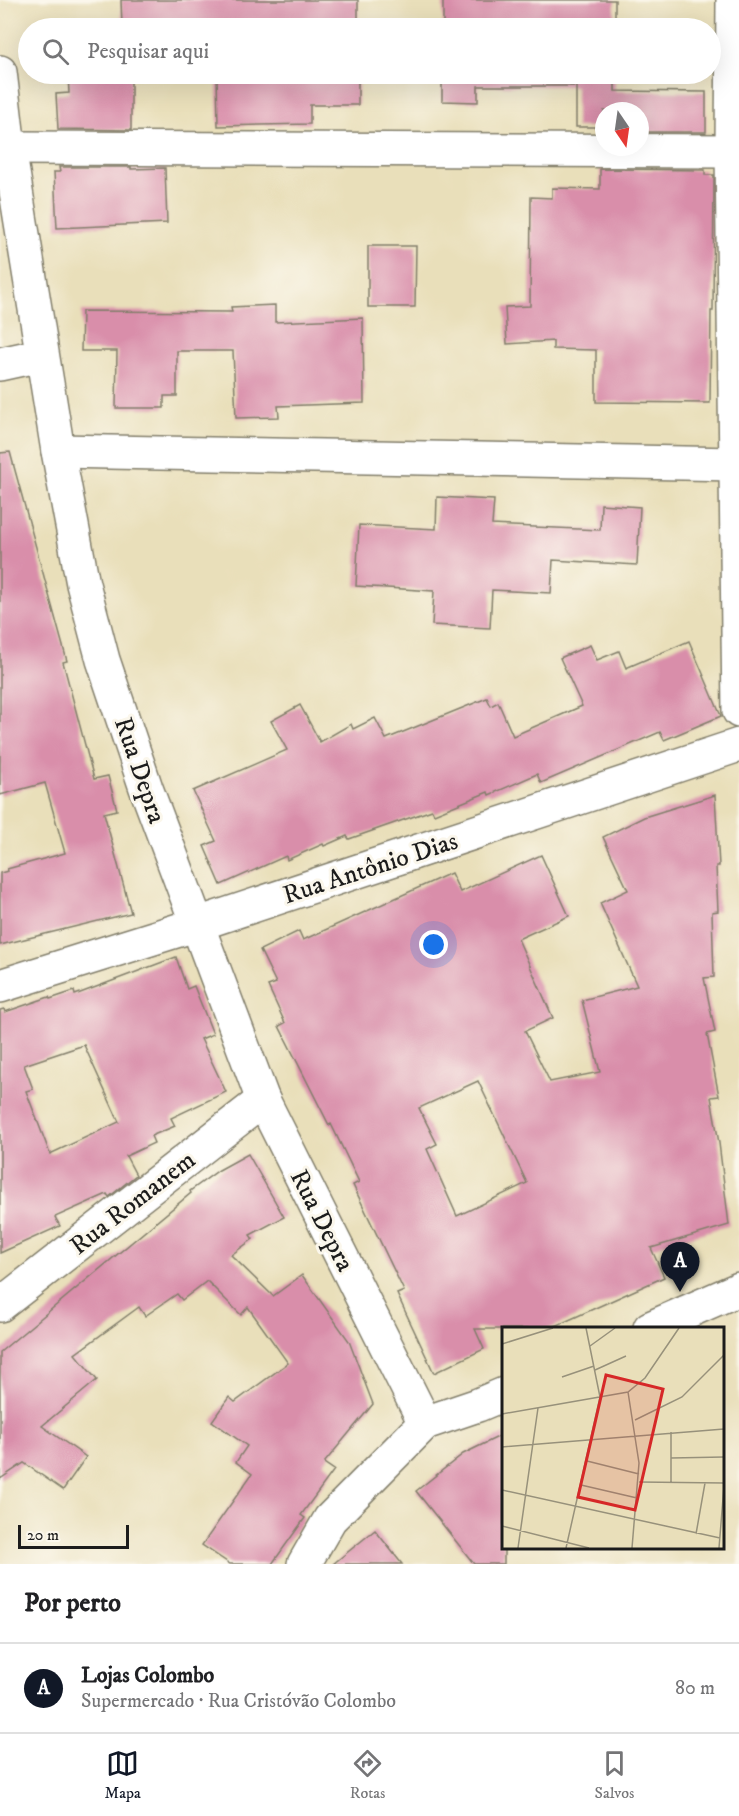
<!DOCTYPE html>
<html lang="pt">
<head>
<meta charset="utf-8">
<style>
	body { margin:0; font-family:"IM FELL DW Pica",serif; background:#f2f2f2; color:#202124 }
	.compass { position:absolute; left:595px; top:102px; width:54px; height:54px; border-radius:50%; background:#fff; box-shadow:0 6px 24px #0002; rotate:167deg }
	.scale { position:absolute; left:18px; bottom:15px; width:111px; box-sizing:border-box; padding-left:6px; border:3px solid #1c1c1c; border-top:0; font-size:16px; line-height:21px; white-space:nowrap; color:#1c1c1c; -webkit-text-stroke:4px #fbf7ec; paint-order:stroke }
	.you { position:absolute; left:434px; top:945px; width:21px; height:21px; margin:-15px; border:4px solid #fff; border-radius:50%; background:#1a73e8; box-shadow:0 0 0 9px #1a73e833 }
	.badge { display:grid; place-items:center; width:39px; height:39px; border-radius:50%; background:#111827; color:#fff; font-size:20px; font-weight:700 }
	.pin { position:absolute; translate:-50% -50px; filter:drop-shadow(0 2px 3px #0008) }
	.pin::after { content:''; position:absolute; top:32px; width:21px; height:18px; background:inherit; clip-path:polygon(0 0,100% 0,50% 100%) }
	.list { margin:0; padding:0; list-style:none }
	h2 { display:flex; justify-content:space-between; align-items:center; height:78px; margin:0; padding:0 24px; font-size:26px }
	h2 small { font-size:20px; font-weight:400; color:#757577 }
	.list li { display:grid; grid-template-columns:39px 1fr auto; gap:18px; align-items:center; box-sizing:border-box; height:90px; padding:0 24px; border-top:2px solid #e0e0e0 }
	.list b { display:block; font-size:22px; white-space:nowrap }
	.list p { margin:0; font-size:20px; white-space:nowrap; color:#757577 }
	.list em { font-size:20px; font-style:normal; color:#757577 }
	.icon { flex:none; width:33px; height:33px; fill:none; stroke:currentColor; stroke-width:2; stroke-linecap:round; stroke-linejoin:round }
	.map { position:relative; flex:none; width:739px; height:1564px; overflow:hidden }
	.search { position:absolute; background:#fff; box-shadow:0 6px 24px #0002; left:18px; right:18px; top:18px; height:66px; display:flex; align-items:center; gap:15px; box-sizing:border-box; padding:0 21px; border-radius:33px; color:#757577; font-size:22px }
	.sheet { height:168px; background:#fff }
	nav { display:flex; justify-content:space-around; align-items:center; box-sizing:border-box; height:84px; border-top:2px solid #e0e0e0; background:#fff; font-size:16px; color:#757577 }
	nav a { display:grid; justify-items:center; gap:3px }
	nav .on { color:#111827 }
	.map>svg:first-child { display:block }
	.building { fill:#d98eaa; fill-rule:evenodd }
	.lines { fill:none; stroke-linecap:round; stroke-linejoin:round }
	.minor-casing { stroke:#827e6b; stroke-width:36 }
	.tertiary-casing { stroke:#827e6b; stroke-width:36 }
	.minor { stroke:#fff; stroke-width:33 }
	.tertiary { stroke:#fff; stroke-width:33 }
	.labels { text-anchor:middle; stroke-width:6; stroke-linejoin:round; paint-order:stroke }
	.street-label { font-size:26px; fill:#1c1c1c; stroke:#fbf7ec }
	.inset-road { fill:none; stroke:#97917b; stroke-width:1.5 }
	.view { fill:#d62828; fill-opacity:0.15; stroke:#d62828; stroke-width:3 }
	.inset-edge { fill:none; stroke:#1c1c1c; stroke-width:3 }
</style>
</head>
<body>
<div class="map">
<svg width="739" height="1564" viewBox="0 0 739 1564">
	<rect width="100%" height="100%" fill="#fbf7ec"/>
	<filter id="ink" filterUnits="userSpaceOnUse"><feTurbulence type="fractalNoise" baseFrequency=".0167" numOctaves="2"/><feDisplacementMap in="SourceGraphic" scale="12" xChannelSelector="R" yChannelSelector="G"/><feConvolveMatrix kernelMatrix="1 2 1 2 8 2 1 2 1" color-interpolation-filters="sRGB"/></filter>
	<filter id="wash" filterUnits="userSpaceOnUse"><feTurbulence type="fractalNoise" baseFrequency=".008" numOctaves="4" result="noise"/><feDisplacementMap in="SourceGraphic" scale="24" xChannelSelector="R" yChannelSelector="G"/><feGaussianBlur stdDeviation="1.35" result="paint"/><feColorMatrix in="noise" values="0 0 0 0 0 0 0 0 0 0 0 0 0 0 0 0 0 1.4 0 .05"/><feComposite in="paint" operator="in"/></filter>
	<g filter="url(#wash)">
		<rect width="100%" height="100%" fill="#e9dfba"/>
		<g id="blocks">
			<g class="building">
				<polygon points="121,0 358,0 358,28 68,28 122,27"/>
				<rect x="443" y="0" width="172" height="28"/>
				<polygon points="68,74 131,74 131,130 58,129 56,94 69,93"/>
				<polygon points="217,74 358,74 358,105 310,105 310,124 218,126"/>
				<polygon points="442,74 615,74 615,91 706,92 706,132 640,132 640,111 604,111 604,132 601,132 601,127 576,127 576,86 478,86 478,102 442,101"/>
				<polygon points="59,167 131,167 131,169 165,168 167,223 57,228 54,172 60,172"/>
				<polygon points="600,169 705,170 705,175 714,175 713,311 711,311 710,403 596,402 596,350 553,349 553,341 507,344 505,307 530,306 531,197 552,198 552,188 600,189"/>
				<polygon points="368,246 416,246 415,307 368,307"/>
				<polygon points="275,305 275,322 363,318 364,403 278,406 279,417 236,418 233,351 177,351 177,396 164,396 164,408 116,408 117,351 81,351 82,311 232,312 231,307"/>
				<polygon points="10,452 67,661 63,662 94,779 108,776 117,810 104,813 131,913 0,945 0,873 8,871 7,869 65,853 45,783 0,795 0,453"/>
				<polygon points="437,497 494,500 492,525 600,530 601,504 640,507 637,565 553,560 551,593 492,590 490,628 432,625 434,591 356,586 359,525 436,529"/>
				<polygon points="689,641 721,716 664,740 660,732 541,783 537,774 489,795 488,792 434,814 432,810 349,839 347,836 324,846 323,844 287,860 286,856 221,885 204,846 216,841 193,791 287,750 271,721 300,705 320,742 351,724 353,729 375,718 386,739 487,698 491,706 498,702 513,736 582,706 560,658 590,645 597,660 619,651 626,668"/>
				<path d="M715,795L719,866H716L718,911L712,912L714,977L704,978L715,1032L707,1034L719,1096L711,1097L719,1143L729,1225L651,1248L664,1277L549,1329H475L484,1349L434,1373L397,1294L404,1291L353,1185L359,1182L331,1124L329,1125L279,1026L285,1023L268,986L276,983L260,950L299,931L303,940L451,873L460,892L541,855L569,916L518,939L553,1018L525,1031L550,1082L600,1072L582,1000L637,986L600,903L628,890L603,837L644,817ZM478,1081L527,1183L457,1216L427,1149L437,1144L419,1108Z"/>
				<path d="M176,957L187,989L194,986L213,1034L201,1039L226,1092L171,1118L175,1126L151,1136L154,1143L126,1156L136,1175L109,1197L107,1194L55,1217L60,1226L0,1253V1010L4,1009L5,1012L49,997L50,999L74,991L75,995ZM84,1045L119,1122L50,1154L26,1091L33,1089L24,1065Z"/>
				<polygon points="248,1154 284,1217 250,1235 253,1239 231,1255 273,1296 302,1275 349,1341 373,1404 324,1463 334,1470 301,1515 305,1518 272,1564 230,1564 202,1545 252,1474 236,1462 247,1446 212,1421 229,1397 235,1402 288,1363 248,1307 241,1315 207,1281 182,1300 177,1294 145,1316 139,1307 75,1354 97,1380 42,1426 86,1457 63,1490 24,1463 0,1479 0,1352 191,1193 190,1191 219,1170"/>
				<polygon points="504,1434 504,1564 474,1564 416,1491 463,1454"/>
				<polygon points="375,1530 402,1564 333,1564"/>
			</g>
		</g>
	</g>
	<g filter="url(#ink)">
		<use href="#blocks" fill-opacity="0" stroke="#827e6b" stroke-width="1.5"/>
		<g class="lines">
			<defs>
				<g id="minor">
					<polyline points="733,0 732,151 739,711"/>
					<polyline points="9,148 732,151"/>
					<polyline points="0,364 41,355"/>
					<polyline points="58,451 736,464"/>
					<polyline points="0,986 198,924 739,745"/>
					<polyline points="0,1305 263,1100"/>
					<polyline points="650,1328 739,1289"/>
					<polyline points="425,1423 478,1405 504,1394"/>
				</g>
				<polyline id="tertiary" points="0,72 9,148 58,451 83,584 103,660 146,788 263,1100 425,1423 330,1519 304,1564"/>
			</defs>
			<use href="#minor" class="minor-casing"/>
			<use href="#tertiary" class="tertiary-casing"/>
			<use href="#minor" class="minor"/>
			<use href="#tertiary" class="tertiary"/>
		</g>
	</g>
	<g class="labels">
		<g class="street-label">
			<text transform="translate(141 770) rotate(71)" y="9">Rua Depra</text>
			<text transform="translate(370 867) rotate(-18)" y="9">Rua Antônio Dias</text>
			<text transform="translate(132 1202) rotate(-38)" y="9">Rua Romanem</text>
			<text transform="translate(323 1220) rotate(63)" y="9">Rua Depra</text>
		</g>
	</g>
	<g transform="translate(502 1327)">
		<rect width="222" height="222" fill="#e9dfba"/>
		<path class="inset-road" d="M0,17L51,1M88,19L113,1M93,43L124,29M60,50L92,39M126,65L137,136L130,221M0,87L126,65L143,51L177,1M133,93L180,70L222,28M169,105V155M0,120L222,102M169,131L222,130M85,134L137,147M137,155L222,156M79,158L135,171M0,163L218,211M0,199L87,221M194,207L203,156M16,221L36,81M64,221L98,70L84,1M217,221L222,159"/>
		<path class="view" d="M104,48L161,62L133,183L76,170Z"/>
		<rect width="222" height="222" class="inset-edge"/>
	</g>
</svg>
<svg class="compass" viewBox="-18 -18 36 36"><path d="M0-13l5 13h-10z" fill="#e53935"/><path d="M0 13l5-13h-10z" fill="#757577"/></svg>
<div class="scale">20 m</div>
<div class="you"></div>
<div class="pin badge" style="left:680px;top:1292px">A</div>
<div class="search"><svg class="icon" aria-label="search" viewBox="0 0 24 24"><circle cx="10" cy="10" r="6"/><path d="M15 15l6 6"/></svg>Pesquisar aqui</div>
</div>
<section class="sheet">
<h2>Por perto<small></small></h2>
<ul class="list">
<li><span class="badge">A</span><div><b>Lojas Colombo</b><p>Supermercado · Rua Cristóvão Colombo</p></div><em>80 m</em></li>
</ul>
</section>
<nav>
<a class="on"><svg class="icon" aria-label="map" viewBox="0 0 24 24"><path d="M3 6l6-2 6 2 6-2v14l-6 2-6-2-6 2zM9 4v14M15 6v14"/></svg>Mapa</a>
<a><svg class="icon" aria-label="directions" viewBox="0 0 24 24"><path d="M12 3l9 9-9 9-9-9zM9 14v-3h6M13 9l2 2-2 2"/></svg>Rotas</a>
<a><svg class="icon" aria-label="saved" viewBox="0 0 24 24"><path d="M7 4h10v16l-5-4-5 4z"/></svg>Salvos</a>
</nav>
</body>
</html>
